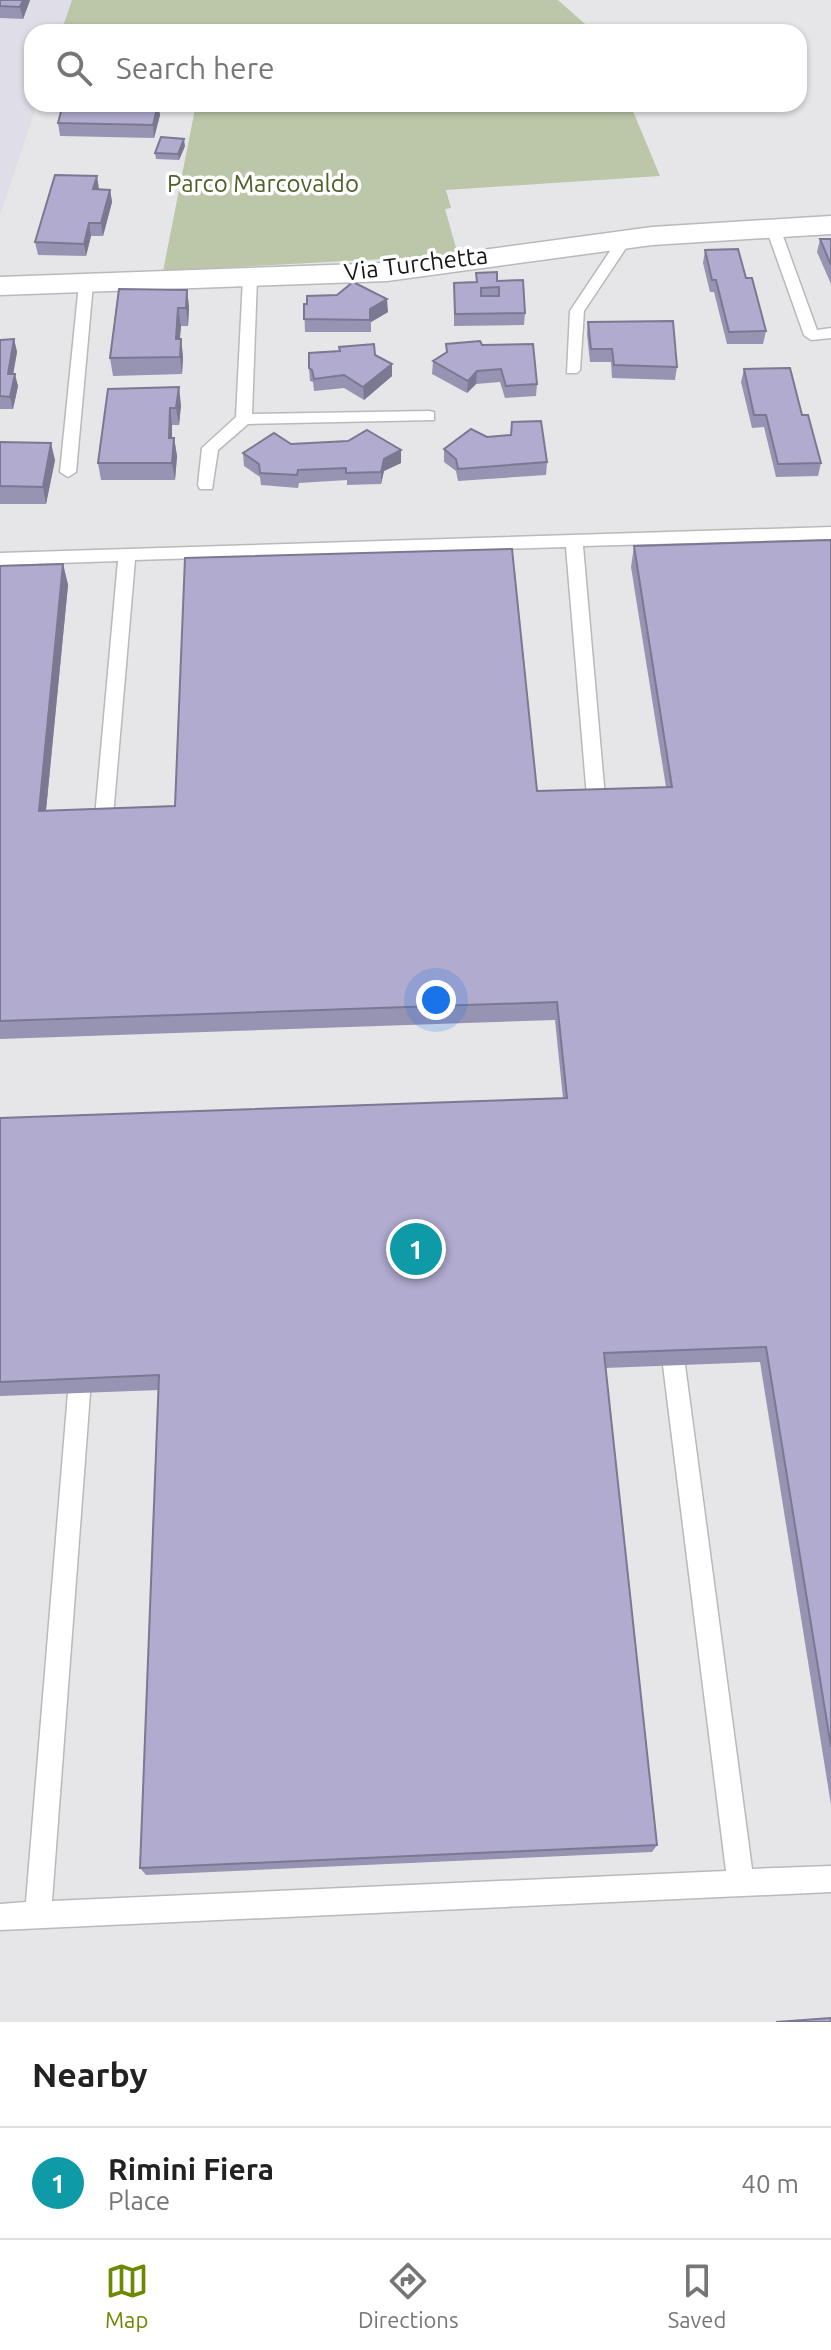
<!DOCTYPE html>
<html lang="en">
<head>
<meta charset="utf-8">
<style>
	body { margin:0; font-family:Ubuntu,sans-serif; background:#f2f2f2; color:#222 }
	.you { position:absolute; left:436px; top:1000px; width:28px; height:28px; margin:-20px; border:6px solid #fff; border-radius:50%; background:#1a73e8; box-shadow:0 0 0 12px #1a73e833 }
	.badge { display:grid; place-items:center; width:52px; height:52px; border-radius:50%; background:#6c8903; color:#fff; font-size:26px; font-weight:700 }
	.pin { position:absolute; translate:-50% -50%; border:4px solid #fff; box-shadow:0 2px 8px #0006 }
	.list { margin:0; padding:0; list-style:none }
	h2 { display:flex; justify-content:space-between; align-items:center; height:104px; margin:0; padding:0 32px; font-size:34px }
	h2 small { font-size:26px; font-weight:400; color:#767676 }
	.list li { display:grid; grid-template-columns:52px 1fr auto; gap:24px; align-items:center; box-sizing:border-box; height:112px; padding:0 32px; border-top:2px solid #e0e0e0 }
	.list b { display:block; font-size:30px; white-space:nowrap }
	.list p { margin:0; font-size:26px; white-space:nowrap; color:#767676 }
	.list em { font-size:26px; font-style:normal; color:#767676 }
	.icon { flex:none; width:44px; height:44px; fill:none; stroke:currentColor; stroke-width:2; stroke-linecap:round; stroke-linejoin:round }
	.map { position:relative; flex:none; width:831px; height:2022px; overflow:hidden }
	.search { position:absolute; background:#fff; box-shadow:0 2px 6px #0004; left:24px; right:24px; top:24px; height:88px; display:flex; align-items:center; gap:20px; box-sizing:border-box; padding:0 28px; border-radius:24px; color:#767676; font-size:30px }
	.sheet { height:216px; background:#fff }
	nav { display:flex; justify-content:space-around; align-items:center; box-sizing:border-box; height:112px; border-top:2px solid #e0e0e0; background:#fff; font-size:22px; color:#767676 }
	nav a { display:grid; justify-items:center; gap:4px }
	nav .on { color:#6c8903 }
	.map>svg:first-child { display:block }
	.built { fill:#dfdde8 }
	.green { fill:#bcc7a9 }
	.lines { fill:none; stroke-linecap:round; stroke-linejoin:round }
	.service-casing { stroke:#b9b8bb; stroke-width:3 }
	.minor-casing { stroke:#b9b8bb; stroke-width:3 }
	.service { fill:#fff; fill-rule:evenodd }
	.minor { fill:#fff; fill-rule:evenodd }
	.wall { fill:#9793b2 }
	.shaded-wall { fill:#7b7891 }
	.building { fill:#b0abcf; stroke:#7b7891; stroke-width:2; fill-rule:evenodd }
	.labels { text-anchor:middle; stroke-width:7; stroke-linejoin:round; paint-order:stroke }
	.far-park-label { font-size:24px; fill:#4e5f27; stroke:#fff }
	.far-street-label { font-size:24px; fill:#171718; stroke:#fff }
</style>
</head>
<body>
<div class="map">
<svg width="831" height="2022" viewBox="0 0 831 2022">
	<rect width="100%" height="100%" fill="#e6e6e9"/>
	<polygon class="built" points="0,0 72,0 61,32 32,32 32,104 37,104 0,215"/>
	<g class="green">
		<polygon points="72,0 558,0 594,32 61,32"/>
		<polygon points="196,104 630,104 660,176 446,190 451,208 445,209 458,255 163,271"/>
	</g>
	<g class="lines">
		<defs>
			<g id="service">
				<polygon points="773,224 780,228 817,330 831,328 831,338 811,340 804,335 766,228"/>
				<polygon points="625,235 632,239 584,311 580,370 577,373 567,373 570,311 620,236"/>
				<polygon points="250,274 257,278 252,414 429,411 434,412 434,420 248,424 218,450 212,489 200,489 198,485 202,448 236,417 243,278"/>
				<polygon points="86,280 93,284 76,472 68,477 60,472 79,284"/>
				<polygon points="831,527 831,539 583,546 606,809 597,816 588,809 566,547 135,560 112,828 103,835 94,828 118,561 0,565 0,553"/>
				<polygon points="674,1354 682,1357 685,1365 752,1869 831,1866 831,1892 0,1930 0,1904 26,1902 68,1393 71,1385 79,1382 87,1385 90,1393 52,1901 726,1871 663,1365 666,1357"/>
			</g>
			<polygon id="minor" points="831,216 831,234 652,245 387,281 0,295 0,277 387,263 652,227"/>
		</defs>
		<use href="#service" class="service-casing"/>
		<use href="#minor" class="minor-casing"/>
		<use href="#service" class="service"/>
		<use href="#minor" class="minor"/>
	</g>
	<g class="wall">
		<polygon points="0,0 30,0 23,19 0,18"/>
		<polygon points="63,104 158,104 160,115 154,138 60,136 58,123"/>
		<polygon points="185,146 179,160 156,159 155,153"/>
		<polygon points="99,189 110,190 112,202 103,236 91,236 86,256 38,255 35,242"/>
		<polygon points="820,239 831,239 831,284 817,252"/>
		<polygon points="705,250 746,278 766,331 763,344 727,344 714,292 710,292 703,263"/>
		<polygon points="476,273 497,281 525,313 524,325 454,326 454,283 476,282"/>
		<polygon points="187,290 189,307 188,326 181,326 180,339 181,339 183,357 182,374 113,376 110,358"/>
		<polygon points="304,304 388,312 371,322 371,332 305,332"/>
		<polygon points="588,322 677,367 675,380 612,378 611,362 590,362 587,334"/>
		<polygon points="14,339 17,352 13,374 18,386 13,409 0,409 0,340"/>
		<polygon points="446,344 482,345 537,384 536,396 505,398 500,382 476,384 467,393 432,374 433,361 446,352"/>
		<polygon points="339,347 375,355 392,376 364,400 344,388 314,391 313,382 310,381 309,368 339,351"/>
		<polygon points="744,369 802,415 821,463 818,476 776,477 764,427 752,428 741,382"/>
		<polygon points="108,389 181,405 179,425 172,425 172,438 174,438 177,456 175,480 101,480 98,463"/>
		<polygon points="487,437 547,462 546,475 458,481 456,471 444,462 444,449"/>
		<polygon points="0,442 55,460 46,504 0,504"/>
		<polygon points="291,444 401,450 401,463 384,471 381,484 347,485 347,480 299,483 298,488 261,485 260,477 244,466 243,453"/>
		<polygon points="831,540 831,1805 760,1362 605,1368 657,1845 652,1852 146,1875 140,1868 159,1390 0,1396 0,1118 563,1098 555,1020 0,1039 0,566 63,564 68,585 46,811 666,787 631,567 634,546"/>
	</g>
	<g class="shaded-wall">
		<polygon points="23,0 30,0 23,19 20,7"/>
		<polygon points="158,104 160,115 154,138 153,125"/>
		<polygon points="184,139 185,146 179,160 178,154"/>
		<polygon points="97,176 99,189 93,189"/>
		<polygon points="110,190 112,202 103,236 101,223"/>
		<polygon points="89,223 91,236 86,256 84,244"/>
		<polygon points="187,290 189,307 188,326 186,308"/>
		<polygon points="387,299 388,312 371,322 370,309"/>
		<polygon points="178,308 181,326 178,356 176,339"/>
		<polygon points="14,339 17,352 11,386 8,374"/>
		<polygon points="181,339 183,357 182,374 180,357"/>
		<polygon points="392,364 392,376 364,400 363,387"/>
		<polygon points="477,371 476,384 467,393 468,381"/>
		<polygon points="15,374 18,386 13,409 10,397"/>
		<polygon points="179,387 181,405 179,425 176,408"/>
		<polygon points="170,408 172,425 172,456 169,438"/>
		<polygon points="174,438 177,456 175,480 172,463"/>
		<polygon points="51,443 55,460 46,504 43,487"/>
		<polygon points="401,450 401,463 384,471 381,484 381,472 384,459"/>
		<polygon points="63,564 68,585 44,830 39,811"/>
	</g>
	<g class="building">
		<polygon points="0,0 23,0 20,7 0,6"/>
		<polygon points="63,104 158,104 153,125 58,123"/>
		<polygon points="161,137 184,139 178,154 155,153"/>
		<polygon points="55,175 97,176 93,189 110,190 101,223 89,223 84,244 35,242"/>
		<polygon points="820,239 831,239 831,265"/>
		<polygon points="738,249 746,278 752,278 766,331 729,332 716,280 712,280 705,250"/>
		<path d="M497,272V281L523,280L525,313L455,314L454,283L477,282L476,273ZM499,287V296H481V288Z"/>
		<polygon points="353,282 387,299 370,309 370,320 304,319 304,304 307,304 307,296 337,295"/>
		<polygon points="119,289 187,290 186,308 178,308 176,339 181,339 180,357 110,358"/>
		<polygon points="673,321 677,367 614,365 612,349 591,349 588,322"/>
		<polygon points="14,339 8,374 15,374 10,397 0,396 0,340"/>
		<polygon points="480,341 482,345 533,344 537,384 506,386 501,369 477,371 468,381 433,361 447,352 446,344"/>
		<polygon points="374,344 375,355 392,364 363,387 344,375 314,379 312,370 309,368 309,353 340,351 339,347"/>
		<polygon points="790,368 802,415 808,415 821,463 778,464 766,415 754,415 744,369"/>
		<polygon points="179,387 176,408 170,408 169,438 174,438 172,463 98,463 108,389"/>
		<polygon points="541,421 547,462 458,469 456,459 444,449 471,429 487,437 511,435 512,422"/>
		<polygon points="367,430 401,450 384,459 381,472 346,473 346,468 298,470 297,475 260,473 259,464 243,453 274,433 291,444 348,441"/>
		<polygon points="0,442 51,443 43,487 0,486"/>
		<polygon points="831,540 831,1747 766,1347 604,1353 657,1845 140,1868 159,1375 0,1382 0,1118 567,1098 557,1002 0,1021 0,566 63,564 39,811 175,806 185,558 512,549 537,791 672,787 634,546"/>
		<polygon points="831,2018 831,2022 776,2022"/>
	</g>
	<g class="labels">
		<g class="far-park-label">
			<text x="263" y="192">Parco Marcovaldo</text>
		</g>
		<g class="far-street-label">
			<text transform="translate(416 264) rotate(-7)" y="8">Via Turchetta</text>
		</g>
	</g>
</svg>
<div class="you"></div>
<div class="pin badge" style="left:416px;top:1249px;background:#0f9aa8">1</div>
<div class="search"><svg class="icon" aria-label="search" viewBox="0 0 24 24"><circle cx="10" cy="10" r="6"/><path d="M15 15l6 6"/></svg>Search here</div>
</div>
<section class="sheet">
<h2>Nearby<small></small></h2>
<ul class="list">
<li><span class="badge" style="background:#0f9aa8">1</span><div><b>Rimini Fiera</b><p>Place</p></div><em>40 m</em></li>
</ul>
</section>
<nav>
<a class="on"><svg class="icon" aria-label="map" viewBox="0 0 24 24"><path d="M3 6l6-2 6 2 6-2v14l-6 2-6-2-6 2zM9 4v14M15 6v14"/></svg>Map</a>
<a><svg class="icon" aria-label="directions" viewBox="0 0 24 24"><path d="M12 3l9 9-9 9-9-9zM9 14v-3h6M13 9l2 2-2 2"/></svg>Directions</a>
<a><svg class="icon" aria-label="saved" viewBox="0 0 24 24"><path d="M7 4h10v16l-5-4-5 4z"/></svg>Saved</a>
</nav>
</body>
</html>
